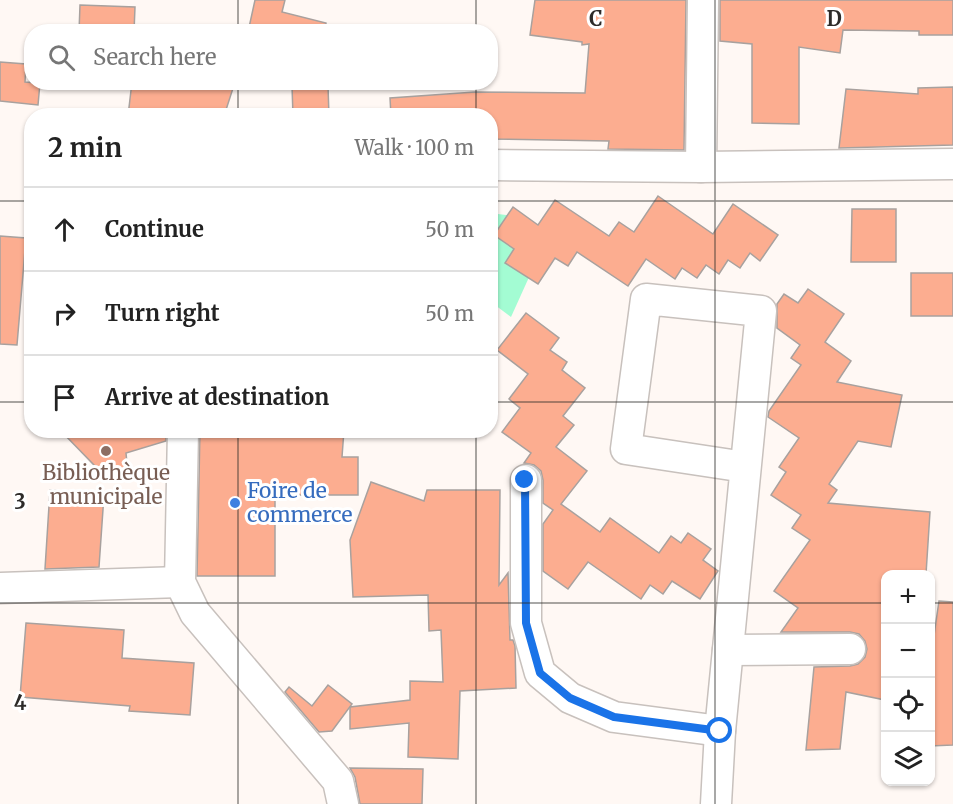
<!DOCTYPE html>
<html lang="en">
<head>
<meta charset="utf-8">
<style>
	body { margin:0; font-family:Merriweather,serif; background:#f2f2f2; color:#222 }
	.controls { position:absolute; right:18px; bottom:18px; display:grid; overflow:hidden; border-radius:12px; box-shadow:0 2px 4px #0004 }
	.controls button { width:54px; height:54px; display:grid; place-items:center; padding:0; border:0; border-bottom:2px solid #e0e0e0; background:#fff; color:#222; font:30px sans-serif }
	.stop { position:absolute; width:18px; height:18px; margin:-14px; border:4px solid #1a73e8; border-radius:50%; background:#fff }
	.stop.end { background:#1a73e8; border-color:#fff; box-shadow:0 2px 6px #0008 }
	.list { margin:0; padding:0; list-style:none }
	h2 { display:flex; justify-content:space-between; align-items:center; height:78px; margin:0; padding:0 24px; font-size:26px }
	h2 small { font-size:20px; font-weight:400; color:#767676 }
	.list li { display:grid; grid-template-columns:39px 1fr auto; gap:18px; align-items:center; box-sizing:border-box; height:84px; padding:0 24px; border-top:2px solid #e0e0e0 }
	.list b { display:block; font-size:22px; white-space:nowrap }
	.list em { font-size:20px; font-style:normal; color:#767676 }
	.icon { flex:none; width:33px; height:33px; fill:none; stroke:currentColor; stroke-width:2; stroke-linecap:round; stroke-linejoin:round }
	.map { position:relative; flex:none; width:953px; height:804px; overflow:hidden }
	.search { position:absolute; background:#fff; box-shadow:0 2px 4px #0004; left:24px; top:24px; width:474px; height:66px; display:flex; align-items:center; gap:15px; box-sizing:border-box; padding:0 21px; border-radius:24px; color:#767676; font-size:22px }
	.panel { position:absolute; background:#fff; box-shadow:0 2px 4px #0004; left:24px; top:108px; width:474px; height:330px; border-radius:24px }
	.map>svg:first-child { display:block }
	.grass { fill:#a3fcd3 }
	.building { fill:#fcad90; stroke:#a8a19e; stroke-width:1.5 }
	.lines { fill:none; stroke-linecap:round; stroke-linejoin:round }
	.street-casing { stroke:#c8c1bd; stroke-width:33 }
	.street { stroke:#fff; stroke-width:30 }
	.route { stroke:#1a73e8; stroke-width:8 }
	.grid { fill:none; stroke:#2d2b29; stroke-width:1.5; stroke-opacity:0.55 }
	.education-dot { fill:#8d6e63; stroke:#fff; stroke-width:2 }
	.shop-dot { fill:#3f7fe0; stroke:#fff; stroke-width:2 }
	.labels { text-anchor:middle; stroke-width:6; stroke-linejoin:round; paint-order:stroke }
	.education-label { font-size:21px; fill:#785e54; stroke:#fff }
	.shop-label { font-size:21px; fill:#366cbe; stroke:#fff; text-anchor:start }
	.grid-label { font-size:20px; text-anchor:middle; font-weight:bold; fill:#2d2b29; stroke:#fff; stroke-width:6; stroke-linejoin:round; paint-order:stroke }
</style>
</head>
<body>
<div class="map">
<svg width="953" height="804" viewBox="0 0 953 804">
	<rect width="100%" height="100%" fill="#fff8f4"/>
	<polygon class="grass" points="490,213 521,217 530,275 511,317 491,302"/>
	<g class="building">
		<polygon points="255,0 285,0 282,12 326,23 325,32 248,32"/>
		<polygon points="535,0 686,0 684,150 608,149 609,141 490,139 490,116 391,116 390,98 475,92 585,93 589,44 582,45 582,42 530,35"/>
		<polygon points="720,0 953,0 953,35 919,35 919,31 843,30 840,53 799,47 799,124 752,123 752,44 720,41"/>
		<polygon points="80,5 135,7 134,32 79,32"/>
		<polygon points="0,62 26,64 25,82 40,83 38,105 0,101"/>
		<polygon points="132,82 235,82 224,116 128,116"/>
		<polygon points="292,86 328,86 329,116 293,116"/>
		<polygon points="953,87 953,145 839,148 846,89 918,94 918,88"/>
		<polygon points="658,196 713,234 733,204 778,235 760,261 750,253 740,268 728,260 719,274 706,265 697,278 682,268 675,279 646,259 628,286 577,252 568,266 555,258 538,284 505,263 514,249 494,235 513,207 538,225 555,200 609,236 619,222 634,232"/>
		<polygon points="852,209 896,209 896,262 851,262"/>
		<polygon points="0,236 26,238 17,345 0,344"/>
		<rect x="911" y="273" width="42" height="43"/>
		<polygon points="808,289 844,314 825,342 851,361 837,382 902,395 891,447 858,441 829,484 837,490 828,503 930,512 926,574 885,574 885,700 846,692 840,749 806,750 814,667 850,666 858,664 865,657 867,649 865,641 859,634 850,632 781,632 798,608 774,591 810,540 792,528 801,515 771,495 786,472 779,467 799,438 768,417 769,411 801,365 791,358 800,345 777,328 777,304 784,294 798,303"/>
		<polygon points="526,313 559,338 550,350 567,362 562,370 585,388 563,416 574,425 556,447 587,471 561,504 600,532 610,518 659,553 671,536 681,543 688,533 711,549 703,560 718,571 700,599 672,581 663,594 650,585 641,599 588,562 568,589 543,571 543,524 553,510 543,503 543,480 541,471 534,465 524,463 531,453 502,432 520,408 509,399 528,374 497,350"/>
		<polygon points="60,430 166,430 166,441 126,453 128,474 95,466"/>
		<polygon points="200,430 344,430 342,457 358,457 358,495 275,495 275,576 197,576"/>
		<polygon points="371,482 424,501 427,490 500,490 499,585 508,573 510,640 513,640 515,646 516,688 460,691 458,759 408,757 409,723 350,729 350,707 410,700 410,681 443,682 441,630 429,631 428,595 353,597 350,540"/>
		<polygon points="50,490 104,495 99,567 45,569"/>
		<polygon points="939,601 953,602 953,745 930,746 930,663"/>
		<polygon points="26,623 124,630 122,658 194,663 190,715 129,711 130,706 20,697"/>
		<polygon points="328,685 352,704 332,731 319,732 285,692 289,687 312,706"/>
		<polygon points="350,768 423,769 422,804 360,804 355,777"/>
	</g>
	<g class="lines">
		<defs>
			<g id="street">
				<polyline points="490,165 701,167 953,164"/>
				<polyline points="701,167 703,0"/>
				<polyline points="183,430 180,582 195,613 338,781 343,804"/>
				<polyline points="526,480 526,623 540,673 570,698 614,717 720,731"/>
				<polyline points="0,588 180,582"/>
				<polyline points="728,650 850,649"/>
				<polyline points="716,804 720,731 761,311 646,299 626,449 745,467"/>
			</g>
		</defs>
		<use href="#street" class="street-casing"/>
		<use href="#street" class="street"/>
	</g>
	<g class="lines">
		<polyline class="route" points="525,480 526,623 540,673 570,698 614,717 720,731"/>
	</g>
	<path class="grid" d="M238,0V32M476,0V32M715,0V804M238,82V116M476,82V116M0,201H32M490,201H953M0,402H32M490,402H953M238,430V804M476,430V804M0,603H886M930,603H953"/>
	<circle class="education-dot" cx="106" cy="451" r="6"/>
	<circle class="shop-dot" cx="235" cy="503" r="6"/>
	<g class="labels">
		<g class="education-label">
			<text x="106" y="480">Bibliothèque<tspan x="106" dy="24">municipale</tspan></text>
		</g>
		<g class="shop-label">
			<text x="247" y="498">Foire de<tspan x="247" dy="24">commerce</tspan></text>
		</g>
	</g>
	<g class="grid-label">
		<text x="596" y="26">C</text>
		<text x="834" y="26">D</text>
		<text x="20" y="509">3</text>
		<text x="20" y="710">4</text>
	</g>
</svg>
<div class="controls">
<button>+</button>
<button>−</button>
<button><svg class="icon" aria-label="locate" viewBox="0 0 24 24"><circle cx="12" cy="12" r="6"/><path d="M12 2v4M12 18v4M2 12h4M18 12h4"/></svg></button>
<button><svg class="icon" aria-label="layers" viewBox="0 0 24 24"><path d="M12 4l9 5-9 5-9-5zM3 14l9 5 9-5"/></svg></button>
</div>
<div class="stop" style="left:720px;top:731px"></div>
<div class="stop end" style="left:525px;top:480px"></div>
<div class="search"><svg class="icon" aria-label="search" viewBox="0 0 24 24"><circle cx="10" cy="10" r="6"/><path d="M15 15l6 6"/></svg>Search here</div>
<section class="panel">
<h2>2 min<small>Walk · 100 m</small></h2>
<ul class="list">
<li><svg class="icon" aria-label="ahead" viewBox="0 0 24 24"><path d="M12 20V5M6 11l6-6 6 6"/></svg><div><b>Continue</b></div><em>50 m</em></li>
<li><svg class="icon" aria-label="right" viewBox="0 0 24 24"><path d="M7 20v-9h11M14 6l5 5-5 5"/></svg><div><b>Turn right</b></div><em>50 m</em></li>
<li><svg class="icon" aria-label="arrive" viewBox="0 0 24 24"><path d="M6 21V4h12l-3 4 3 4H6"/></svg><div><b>Arrive at destination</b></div></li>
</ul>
</section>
</div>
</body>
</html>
